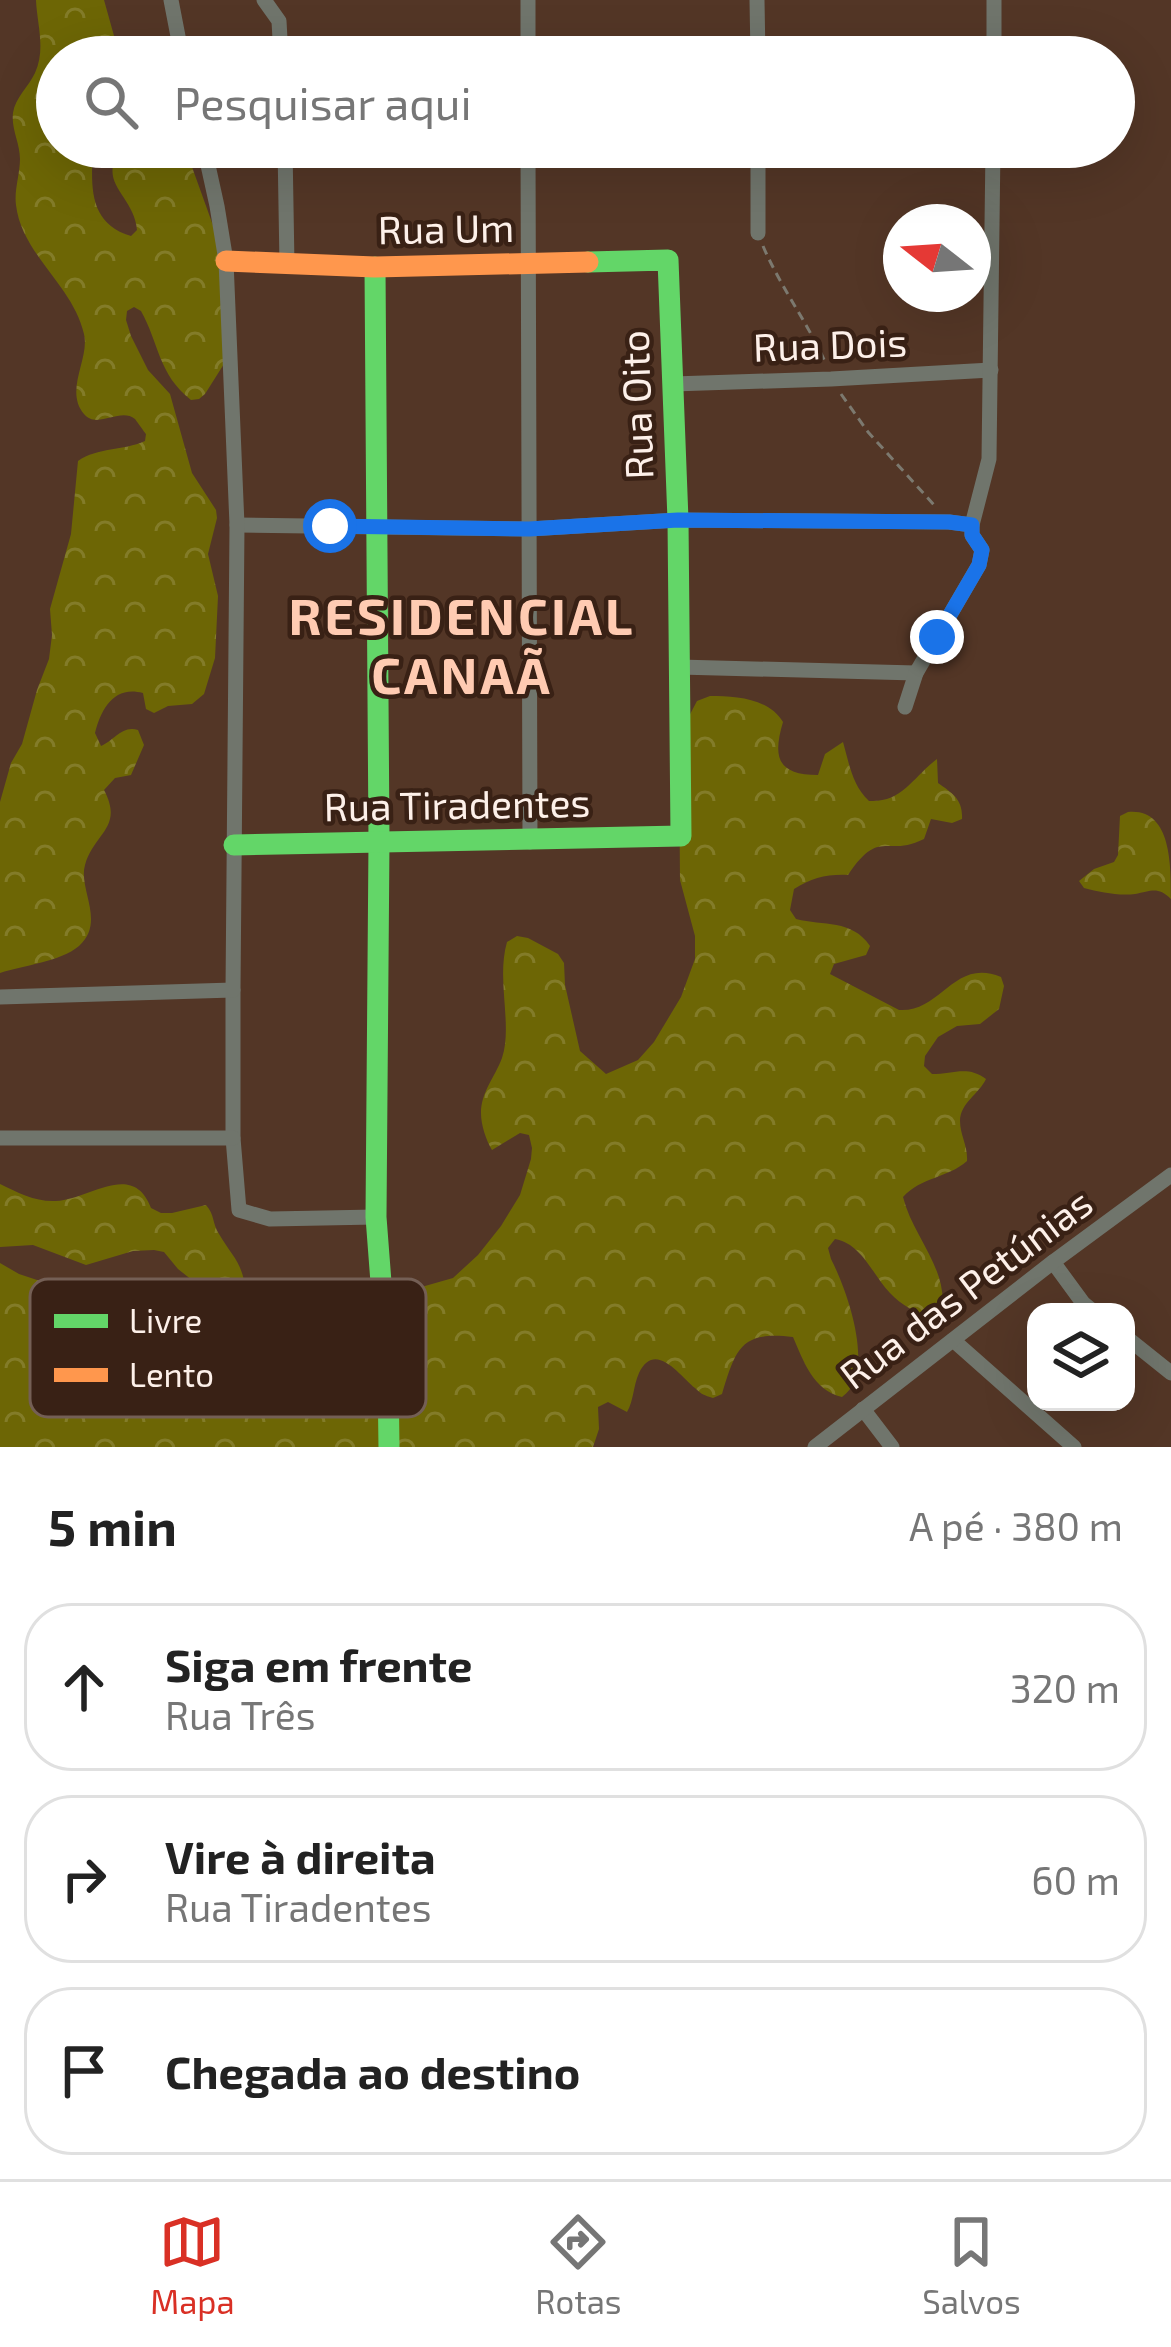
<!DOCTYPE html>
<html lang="pt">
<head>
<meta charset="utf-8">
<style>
	body { margin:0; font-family:"Exo 2",sans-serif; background:#f6f6f6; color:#222 }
	.controls { position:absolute; right:36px; bottom:36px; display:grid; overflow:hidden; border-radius:24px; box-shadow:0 12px 48px #0002 }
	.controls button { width:108px; height:108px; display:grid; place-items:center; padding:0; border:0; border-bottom:3px solid #e0e0e0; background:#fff; color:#222; font:60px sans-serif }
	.compass { position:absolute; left:883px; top:204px; width:108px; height:108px; border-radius:50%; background:#fff; box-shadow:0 12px 48px #0002; rotate:287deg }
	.stop { position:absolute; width:36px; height:36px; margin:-27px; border:9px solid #1a73e8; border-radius:50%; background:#fff }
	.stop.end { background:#1a73e8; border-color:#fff; box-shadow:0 3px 12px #0008 }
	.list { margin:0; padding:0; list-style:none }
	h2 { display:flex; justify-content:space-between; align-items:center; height:156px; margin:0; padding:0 48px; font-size:51px }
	h2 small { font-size:39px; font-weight:400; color:#767676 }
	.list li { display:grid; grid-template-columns:78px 1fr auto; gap:36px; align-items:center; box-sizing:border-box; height:168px; margin:0 24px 24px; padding:0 24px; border:3px solid #e0e0e0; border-radius:48px }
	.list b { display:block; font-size:45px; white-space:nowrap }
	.list p { margin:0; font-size:39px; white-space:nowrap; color:#767676 }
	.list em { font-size:39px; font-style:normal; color:#767676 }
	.icon { flex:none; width:66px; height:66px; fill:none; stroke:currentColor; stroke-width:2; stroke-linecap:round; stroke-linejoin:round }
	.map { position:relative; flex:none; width:1171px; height:1447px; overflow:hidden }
	.search { position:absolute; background:#fff; box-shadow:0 12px 48px #0002; left:36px; right:36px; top:36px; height:132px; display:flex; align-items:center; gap:30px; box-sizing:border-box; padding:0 42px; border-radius:66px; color:#767676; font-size:45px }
	.sheet { height:732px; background:#fff }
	nav { display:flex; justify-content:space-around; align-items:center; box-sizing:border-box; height:168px; border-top:3px solid #e0e0e0; background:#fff; font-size:33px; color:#767676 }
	nav a { display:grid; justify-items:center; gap:6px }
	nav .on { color:#d93025 }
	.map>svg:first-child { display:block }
	.forest { fill:url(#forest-crowns) }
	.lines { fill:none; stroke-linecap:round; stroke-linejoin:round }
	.path { stroke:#7c796f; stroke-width:3; stroke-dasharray:9 6; stroke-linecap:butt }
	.street { stroke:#70756c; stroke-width:15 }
	.fast { stroke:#63d668; stroke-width:21 }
	.slow { stroke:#ff974d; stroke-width:21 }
	.route { stroke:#1a73e8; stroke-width:15 }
	.labels { text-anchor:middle; stroke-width:9; stroke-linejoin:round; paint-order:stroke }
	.street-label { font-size:39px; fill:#fdf0e9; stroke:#392115 }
	.district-label { font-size:51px; font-weight:bold; letter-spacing:3px; fill:#ffcbb2; stroke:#392115 }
	.key { fill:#392115; stroke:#745f55; stroke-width:3 }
	.key-label { font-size:33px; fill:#fdf0e9 }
</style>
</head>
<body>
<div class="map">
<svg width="1171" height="1447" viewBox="0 0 1171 1447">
	<defs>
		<pattern id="forest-crowns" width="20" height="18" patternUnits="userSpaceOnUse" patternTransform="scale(3)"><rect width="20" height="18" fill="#6d6605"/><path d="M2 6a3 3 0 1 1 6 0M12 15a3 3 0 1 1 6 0" fill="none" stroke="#837c29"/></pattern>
	</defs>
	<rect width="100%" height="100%" fill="#533626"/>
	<g class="forest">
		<path d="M36,0H104L116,43V57H57V147H93C91,186 88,223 131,236L137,230C134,194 93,182 124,147H190L192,167L224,256L229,356L205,394L199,399L191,400C158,374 159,343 141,311L134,307L127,311L126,320L131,336L148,370L170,394L192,473L216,510L217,518L208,554L218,596L215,658L204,694L192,704L168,706L154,713L146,709L143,693C114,685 101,709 95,733L101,746C115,740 122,725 138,730L144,745L131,775L115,778L104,790C124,828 94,833 85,865C78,889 106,922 79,946C60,962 24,965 0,973V802L11,763L22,744L37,690L49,659L52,635L50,609L71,534L78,461C98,447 123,451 145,441L146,434C145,433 136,420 135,419C120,407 97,430 84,414C64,390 90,359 84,334C73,285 22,255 16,205C14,190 20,174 20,159C20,143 11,129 13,113C15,98 29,86 35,73C46,49 37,24 36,0Z"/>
		<path d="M710,696C735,696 769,698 783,722C773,756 776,775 818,775L825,754L843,742C849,763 852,785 869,801C902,803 913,777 937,759L938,783C952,793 963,799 962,819L952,823L931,819L924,839C886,858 880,827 848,875C827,874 812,878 794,889L790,910L796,919C823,926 852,919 870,946L866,955L834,964L830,974L899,1010C941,1013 954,957 1001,977L1004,986L999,1009L980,1024L957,1026L938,1037L925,1056L924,1066L932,1074C953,1074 968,1065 986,1079C979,1094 960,1103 960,1121C960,1135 968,1146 967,1161C948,1178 921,1177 903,1197C913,1238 951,1271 941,1315L931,1319C916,1312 901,1305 890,1293C872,1274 862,1244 835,1239L828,1248L831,1259C847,1290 877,1373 842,1397C813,1390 804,1362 793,1337C741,1331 736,1348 722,1394L713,1398C704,1395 702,1395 695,1388C681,1377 655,1339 639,1373C633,1386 634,1400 627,1412L608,1402L598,1407L599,1429L593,1447H0V1263L19,1274L43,1282L100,1287L188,1314H219L272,1329L298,1328L320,1321L336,1305L358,1294L404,1292L453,1278L478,1255L501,1226L520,1195L531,1159L532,1148L529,1135L520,1133L492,1150C486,1140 481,1125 481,1113C481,1092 495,1077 502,1058C513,1025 496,980 507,942L517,936L528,938L558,954L564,963L565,985L580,1051L606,1074L638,1060L654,1042L681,997L695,959V936L680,880L679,748L686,722L697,701Z"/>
		<path d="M1128,812C1171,808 1171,863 1171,899C1158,886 1151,891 1135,894C1118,896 1100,892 1084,888L1079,881L1094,869L1114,862L1118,855L1120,816Z"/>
		<path d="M0,1184C19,1193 35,1202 56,1201C90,1199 133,1160 151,1208L161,1213H172L206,1205C215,1215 212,1223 219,1234C233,1258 242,1261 246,1292L238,1298L216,1294L197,1284L178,1269L164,1252L154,1250L133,1251L86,1265L33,1245L0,1247Z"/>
	</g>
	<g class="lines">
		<g class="path">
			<path d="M763,246C781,288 808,323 826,364"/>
			<polyline points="841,394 868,432 935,506"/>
		</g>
		<g class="street">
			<polyline points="171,0 182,57"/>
			<polyline points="264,0 279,21 281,57"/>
			<polyline points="528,0 528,57"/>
			<polyline points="757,0 758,57"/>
			<polyline points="994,57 994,0"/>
			<polyline points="285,147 287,265"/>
			<polyline points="528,147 530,842"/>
			<polyline points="758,233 758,147"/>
			<polyline points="673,384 831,379 991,370"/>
			<polyline points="237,525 529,529 678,520 949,522 972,525"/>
			<polyline points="679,667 916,673"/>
			<polyline points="905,707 916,673 979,565 982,550 972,535 972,525 989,459 993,147"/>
			<polyline points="233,990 233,1138 239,1210 270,1219 376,1217"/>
			<polyline points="0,997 233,990 237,525 226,261 217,206 204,147"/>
			<polyline points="0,1138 233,1138"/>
			<polyline points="1053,1262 1083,1303 1094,1312"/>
			<polyline points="1126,1337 1171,1373"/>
			<polyline points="953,1340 1074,1447"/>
			<polyline points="863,1409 892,1447"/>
			<polyline points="815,1447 1053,1262 1171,1175"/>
		</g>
		<g class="fast">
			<polyline points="375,267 379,841 376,1217 388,1374 389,1447"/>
			<polyline points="234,845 681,836 678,520 668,260 588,262"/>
		</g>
		<polyline class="slow" points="226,261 375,267 588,262"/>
	</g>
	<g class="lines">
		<polyline class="route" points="330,526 529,529 678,520 949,522 972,525 972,535 982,550 979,565 937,637"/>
	</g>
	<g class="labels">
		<g class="street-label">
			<text transform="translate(446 229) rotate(-1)" y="14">Rua Um</text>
			<text transform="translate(830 345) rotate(-2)" y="14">Rua Dois</text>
			<text transform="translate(637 405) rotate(-92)" y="14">Rua Oito</text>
			<text transform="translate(457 805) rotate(-1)" y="14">Rua Tiradentes</text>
			<text transform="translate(966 1289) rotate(-37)" y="14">Rua das Petúnias</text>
		</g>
		<g class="district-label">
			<text x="462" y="635">RESIDENCIAL<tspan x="462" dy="59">CANAÃ</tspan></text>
		</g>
	</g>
	<rect x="30" y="1279" width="396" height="138" rx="18" class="key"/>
	<rect x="54" y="1314" width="54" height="14" fill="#63d668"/>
	<rect x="54" y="1368" width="54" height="14" fill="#ff974d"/>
	<g class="key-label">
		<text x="129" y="1333">Livre</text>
		<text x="129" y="1387">Lento</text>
	</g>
</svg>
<div class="controls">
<button><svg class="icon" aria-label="layers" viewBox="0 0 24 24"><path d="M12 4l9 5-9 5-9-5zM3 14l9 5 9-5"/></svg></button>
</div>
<svg class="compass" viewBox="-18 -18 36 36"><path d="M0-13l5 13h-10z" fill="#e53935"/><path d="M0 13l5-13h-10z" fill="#767676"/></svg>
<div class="stop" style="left:330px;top:526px"></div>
<div class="stop end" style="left:937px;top:637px"></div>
<div class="search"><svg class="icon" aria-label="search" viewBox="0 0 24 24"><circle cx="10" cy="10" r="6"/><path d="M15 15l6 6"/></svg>Pesquisar aqui</div>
</div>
<section class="sheet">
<h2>5 min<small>A pé · 380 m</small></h2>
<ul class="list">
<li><svg class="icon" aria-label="ahead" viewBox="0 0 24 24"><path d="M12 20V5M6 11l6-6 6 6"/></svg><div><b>Siga em frente</b><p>Rua Três</p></div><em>320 m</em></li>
<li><svg class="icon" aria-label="right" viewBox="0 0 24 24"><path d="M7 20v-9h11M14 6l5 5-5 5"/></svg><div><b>Vire à direita</b><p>Rua Tiradentes</p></div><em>60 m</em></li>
<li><svg class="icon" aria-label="arrive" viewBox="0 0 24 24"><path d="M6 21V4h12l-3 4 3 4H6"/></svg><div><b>Chegada ao destino</b></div></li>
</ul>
</section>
<nav>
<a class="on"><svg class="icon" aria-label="map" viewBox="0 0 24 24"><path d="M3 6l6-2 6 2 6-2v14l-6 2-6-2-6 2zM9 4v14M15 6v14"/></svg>Mapa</a>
<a><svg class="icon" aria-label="directions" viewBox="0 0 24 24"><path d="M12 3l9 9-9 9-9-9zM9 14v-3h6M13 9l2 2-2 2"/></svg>Rotas</a>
<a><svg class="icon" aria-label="saved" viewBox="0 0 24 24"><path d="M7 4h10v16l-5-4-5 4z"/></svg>Salvos</a>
</nav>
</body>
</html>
